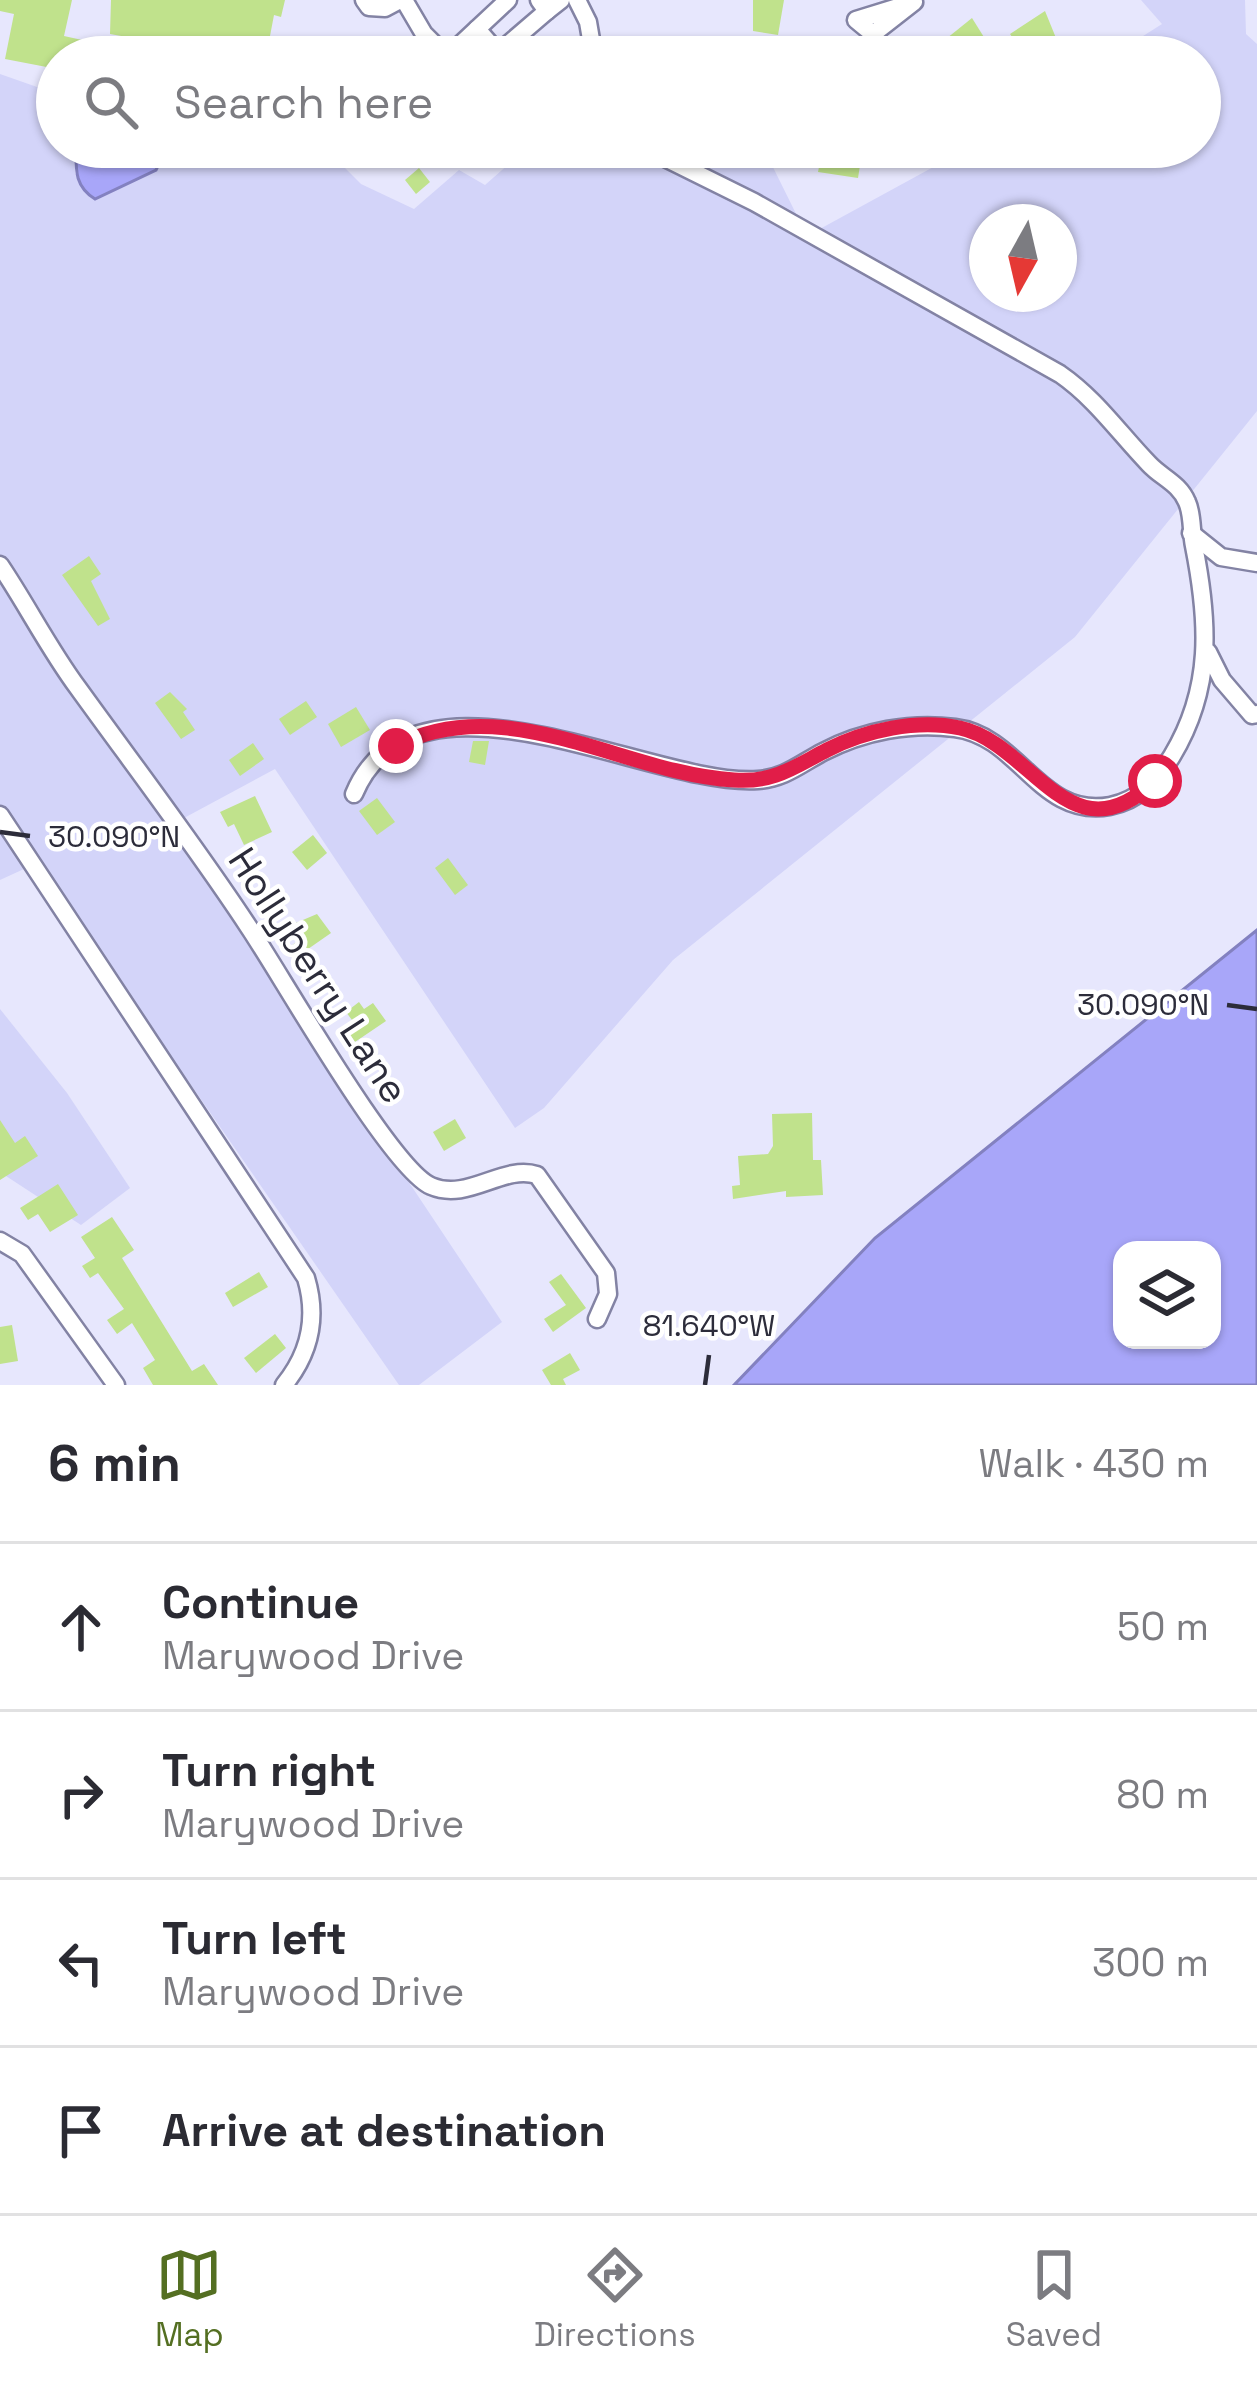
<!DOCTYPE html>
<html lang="en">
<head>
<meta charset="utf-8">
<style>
	body { margin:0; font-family:"Space Grotesk",sans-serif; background:#f7f7f7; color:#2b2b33 }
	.controls { position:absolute; right:36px; bottom:36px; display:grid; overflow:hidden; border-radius:24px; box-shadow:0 3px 9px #0004 }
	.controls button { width:108px; height:108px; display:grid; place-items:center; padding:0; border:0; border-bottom:3px solid #e1e1e2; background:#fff; color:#2b2b33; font:60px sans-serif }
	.compass { position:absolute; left:969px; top:204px; width:108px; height:108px; border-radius:50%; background:#fff; box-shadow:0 3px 9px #0004; rotate:188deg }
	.stop { position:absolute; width:36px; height:36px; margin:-27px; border:9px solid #e11d48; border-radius:50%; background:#fff }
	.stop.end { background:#e11d48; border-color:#fff; box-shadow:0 3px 12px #0008 }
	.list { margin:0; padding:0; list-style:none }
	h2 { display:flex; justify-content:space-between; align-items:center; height:156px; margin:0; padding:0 48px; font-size:51px }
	h2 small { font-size:39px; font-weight:400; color:#7c7c81 }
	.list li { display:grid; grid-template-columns:78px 1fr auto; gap:36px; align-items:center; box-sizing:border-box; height:168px; padding:0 48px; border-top:3px solid #e1e1e2 }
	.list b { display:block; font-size:45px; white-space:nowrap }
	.list p { margin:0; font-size:39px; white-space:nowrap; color:#7c7c81 }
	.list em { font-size:39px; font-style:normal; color:#7c7c81 }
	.icon { flex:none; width:66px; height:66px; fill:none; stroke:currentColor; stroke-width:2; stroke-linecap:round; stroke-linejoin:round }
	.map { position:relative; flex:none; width:1257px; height:1385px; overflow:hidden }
	.search { position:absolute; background:#fff; box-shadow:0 3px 9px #0004; left:36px; right:36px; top:36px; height:132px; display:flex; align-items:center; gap:30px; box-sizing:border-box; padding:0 42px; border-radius:66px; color:#7c7c81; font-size:45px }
	.sheet { height:828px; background:#fff }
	nav { display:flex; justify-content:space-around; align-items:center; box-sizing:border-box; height:168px; border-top:3px solid #e1e1e2; background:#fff; font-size:33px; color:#7c7c81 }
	nav a { display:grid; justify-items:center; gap:6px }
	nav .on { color:#546f22 }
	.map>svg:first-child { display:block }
	.green { fill:#d3d4f9; fill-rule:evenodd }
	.water { fill:#a8a6f9; stroke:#8381c0; stroke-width:3; fill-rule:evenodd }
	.building { fill:#c0e28c }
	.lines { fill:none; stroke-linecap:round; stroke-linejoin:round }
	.minor-casing { stroke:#8383a4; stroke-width:21 }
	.minor { stroke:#fff; stroke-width:16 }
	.route { stroke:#e11d48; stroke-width:15 }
	.ticks { fill:none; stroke:#2c2c3a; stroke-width:4.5 }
	.labels { text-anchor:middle; stroke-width:9; stroke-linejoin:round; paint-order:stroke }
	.street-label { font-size:39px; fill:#2c2c3a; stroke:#fff }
	.ticks-label { font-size:30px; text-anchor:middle; fill:#2c2c3a; stroke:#fff; stroke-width:9; stroke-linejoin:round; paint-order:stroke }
</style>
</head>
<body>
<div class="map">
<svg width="1257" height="1385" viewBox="0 0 1257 1385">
	<rect width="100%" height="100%" fill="#e7e7fd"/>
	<g class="green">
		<path d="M1141,0H1245L1246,34L1257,44V411L1075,637L673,960L544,1108L515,1128L275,769L171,825L502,1322L419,1385H399L37,863L0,880V74L57,94V147H76L75,174L165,155L166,147H324L361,184L414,209L459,170L485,185L528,147H763L807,236L970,147H1200V57H1110L1162,24ZM987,222H1059V294H987Z"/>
		<polygon points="0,1009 67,1093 130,1188 81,1225 6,1176 0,1163"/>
	</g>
	<g class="water">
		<path d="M76,147H166V149L156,170L95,199C74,186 76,169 76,147Z"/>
		<path d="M1257,930V1385H734L875,1238ZM1122,1250H1212V1340H1122Z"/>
	</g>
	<g class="building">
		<polygon points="0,0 72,0 64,36 82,40 79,57 57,57 57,69 5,59 14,14 0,11"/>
		<polygon points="111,0 285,0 281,17 274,15 266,57 152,57 155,42 110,34"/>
		<polygon points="753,0 784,0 778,35 753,31"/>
		<polygon points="1045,11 1056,38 1037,51 1042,57 1026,57 1010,34"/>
		<polygon points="972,18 987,42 962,57 942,57 936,47"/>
		<polygon points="815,147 863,147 858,178 818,172 820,162 813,161"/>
		<polygon points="419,168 430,182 416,194 405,180"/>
		<polygon points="89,556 101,574 91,581 110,619 98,626 62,575"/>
		<polygon points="170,692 187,709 183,712 195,730 181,739 155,703"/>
		<polygon points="306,701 317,717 290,735 279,719"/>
		<polygon points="356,707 370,730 341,747 328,724"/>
		<polygon points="473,741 489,741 485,765 469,762"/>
		<polygon points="253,743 264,759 240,776 229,760"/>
		<polygon points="255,796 272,832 244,845 234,824 228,827 220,812"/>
		<polygon points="377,798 395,822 377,835 359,811"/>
		<polygon points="313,835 327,853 307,870 292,852"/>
		<polygon points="448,858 468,885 455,895 435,868"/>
		<polygon points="317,914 331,933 298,956 291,946 301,939 291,925"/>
		<polygon points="359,1002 364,1009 373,1003 386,1021 355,1042 347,1030 355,1024 346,1012"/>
		<polygon points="812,1113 813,1160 821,1160 823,1195 786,1197 786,1191 733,1199 732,1186 740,1185 738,1156 768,1154 773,1146 772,1114"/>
		<polygon points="455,1119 466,1138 444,1151 433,1132"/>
		<polygon points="0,1120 15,1143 25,1136 38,1156 0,1180"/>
		<polygon points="58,1184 78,1215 50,1232 38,1214 28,1220 20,1208"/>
		<polygon points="112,1217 134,1250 122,1258 192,1371 204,1364 218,1385 153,1385 143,1368 155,1360 132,1323 117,1334 107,1320 124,1309 98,1273 90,1278 82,1266 95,1258 81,1237"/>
		<polygon points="259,1272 268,1287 233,1307 225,1293"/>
		<polygon points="561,1274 586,1308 553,1332 544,1319 566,1305 549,1282"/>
		<polygon points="12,1325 18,1361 0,1364 0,1327"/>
		<polygon points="275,1334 286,1348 256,1373 244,1358"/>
		<polygon points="570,1353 580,1370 563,1379 566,1385 551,1385 542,1370"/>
	</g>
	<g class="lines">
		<defs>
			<g id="minor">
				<polyline points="364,0 369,7 385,8 400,0"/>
				<polyline points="404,0 424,34 447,57 508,0"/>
				<polyline points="539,0 547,11 561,0"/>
				<polyline points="577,0 588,22 594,57"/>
				<polygon points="914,2 873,34 856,20"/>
				<polyline points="477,29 498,53 547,11"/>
				<polyline points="1191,533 1221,557 1257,563"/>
				<path d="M0,565C27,605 49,649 78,688C135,767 194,844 248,926C280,973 390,1168 431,1186C468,1202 503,1164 537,1175L606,1273L608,1294L597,1319"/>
				<polyline points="1208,652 1222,680 1252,715 1257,714"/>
				<path d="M354,794C415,648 654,788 758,780C785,778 800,764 823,752C863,731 911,722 955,728C1020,736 1040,819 1110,806C1140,800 1157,780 1172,756C1213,688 1209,622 1194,546C1191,532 1193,515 1187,502C1179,483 1162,478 1149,464C1119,433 1096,399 1060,374L754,202L643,147"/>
				<path d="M0,815L306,1278C318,1318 310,1353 284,1385"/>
				<polyline points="0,1241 22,1254 116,1385"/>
			</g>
		</defs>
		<use href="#minor" class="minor-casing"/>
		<use href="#minor" class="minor"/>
	</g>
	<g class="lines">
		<path class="route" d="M396,746C506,689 625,774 734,780C774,783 794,767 827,750C866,730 917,719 960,728C1032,743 1070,862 1155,781"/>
	</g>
	<path class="ticks" d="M0,832L30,836M1227,1005L1257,1009M705,1385L709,1355"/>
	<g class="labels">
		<g class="street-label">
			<text transform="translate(319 975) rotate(57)" y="14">Hollyberry Lane</text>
		</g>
	</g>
	<g class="ticks-label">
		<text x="114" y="847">30.090°N</text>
		<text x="1143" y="1015">30.090°N</text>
		<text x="709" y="1336">81.640°W</text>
	</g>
</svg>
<div class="controls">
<button><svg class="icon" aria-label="layers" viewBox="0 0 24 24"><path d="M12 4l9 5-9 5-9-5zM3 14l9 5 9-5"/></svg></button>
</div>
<svg class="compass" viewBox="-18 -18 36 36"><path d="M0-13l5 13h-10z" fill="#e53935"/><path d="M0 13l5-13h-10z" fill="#7c7c81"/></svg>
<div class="stop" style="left:1155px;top:781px"></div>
<div class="stop end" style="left:396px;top:746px"></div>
<div class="search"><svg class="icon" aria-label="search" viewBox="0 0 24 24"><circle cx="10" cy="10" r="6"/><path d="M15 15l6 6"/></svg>Search here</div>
</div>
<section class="sheet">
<h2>6 min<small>Walk · 430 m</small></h2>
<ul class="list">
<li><svg class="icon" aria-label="ahead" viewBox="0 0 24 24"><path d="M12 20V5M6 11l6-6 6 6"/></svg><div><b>Continue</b><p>Marywood Drive</p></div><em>50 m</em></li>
<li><svg class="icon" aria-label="right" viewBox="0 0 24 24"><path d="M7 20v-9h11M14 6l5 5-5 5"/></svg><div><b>Turn right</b><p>Marywood Drive</p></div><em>80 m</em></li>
<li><svg class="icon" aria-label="left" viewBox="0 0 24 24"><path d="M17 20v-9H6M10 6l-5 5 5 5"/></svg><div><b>Turn left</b><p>Marywood Drive</p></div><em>300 m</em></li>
<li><svg class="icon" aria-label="arrive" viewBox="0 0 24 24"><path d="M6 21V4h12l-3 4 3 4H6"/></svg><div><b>Arrive at destination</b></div></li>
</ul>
</section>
<nav>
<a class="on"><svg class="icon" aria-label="map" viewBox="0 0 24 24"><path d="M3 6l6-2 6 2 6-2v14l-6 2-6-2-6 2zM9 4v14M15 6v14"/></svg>Map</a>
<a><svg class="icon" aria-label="directions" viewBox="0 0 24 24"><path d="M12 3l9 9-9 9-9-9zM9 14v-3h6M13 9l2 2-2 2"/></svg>Directions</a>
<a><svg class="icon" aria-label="saved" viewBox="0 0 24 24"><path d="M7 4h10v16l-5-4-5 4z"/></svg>Saved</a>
</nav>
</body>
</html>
